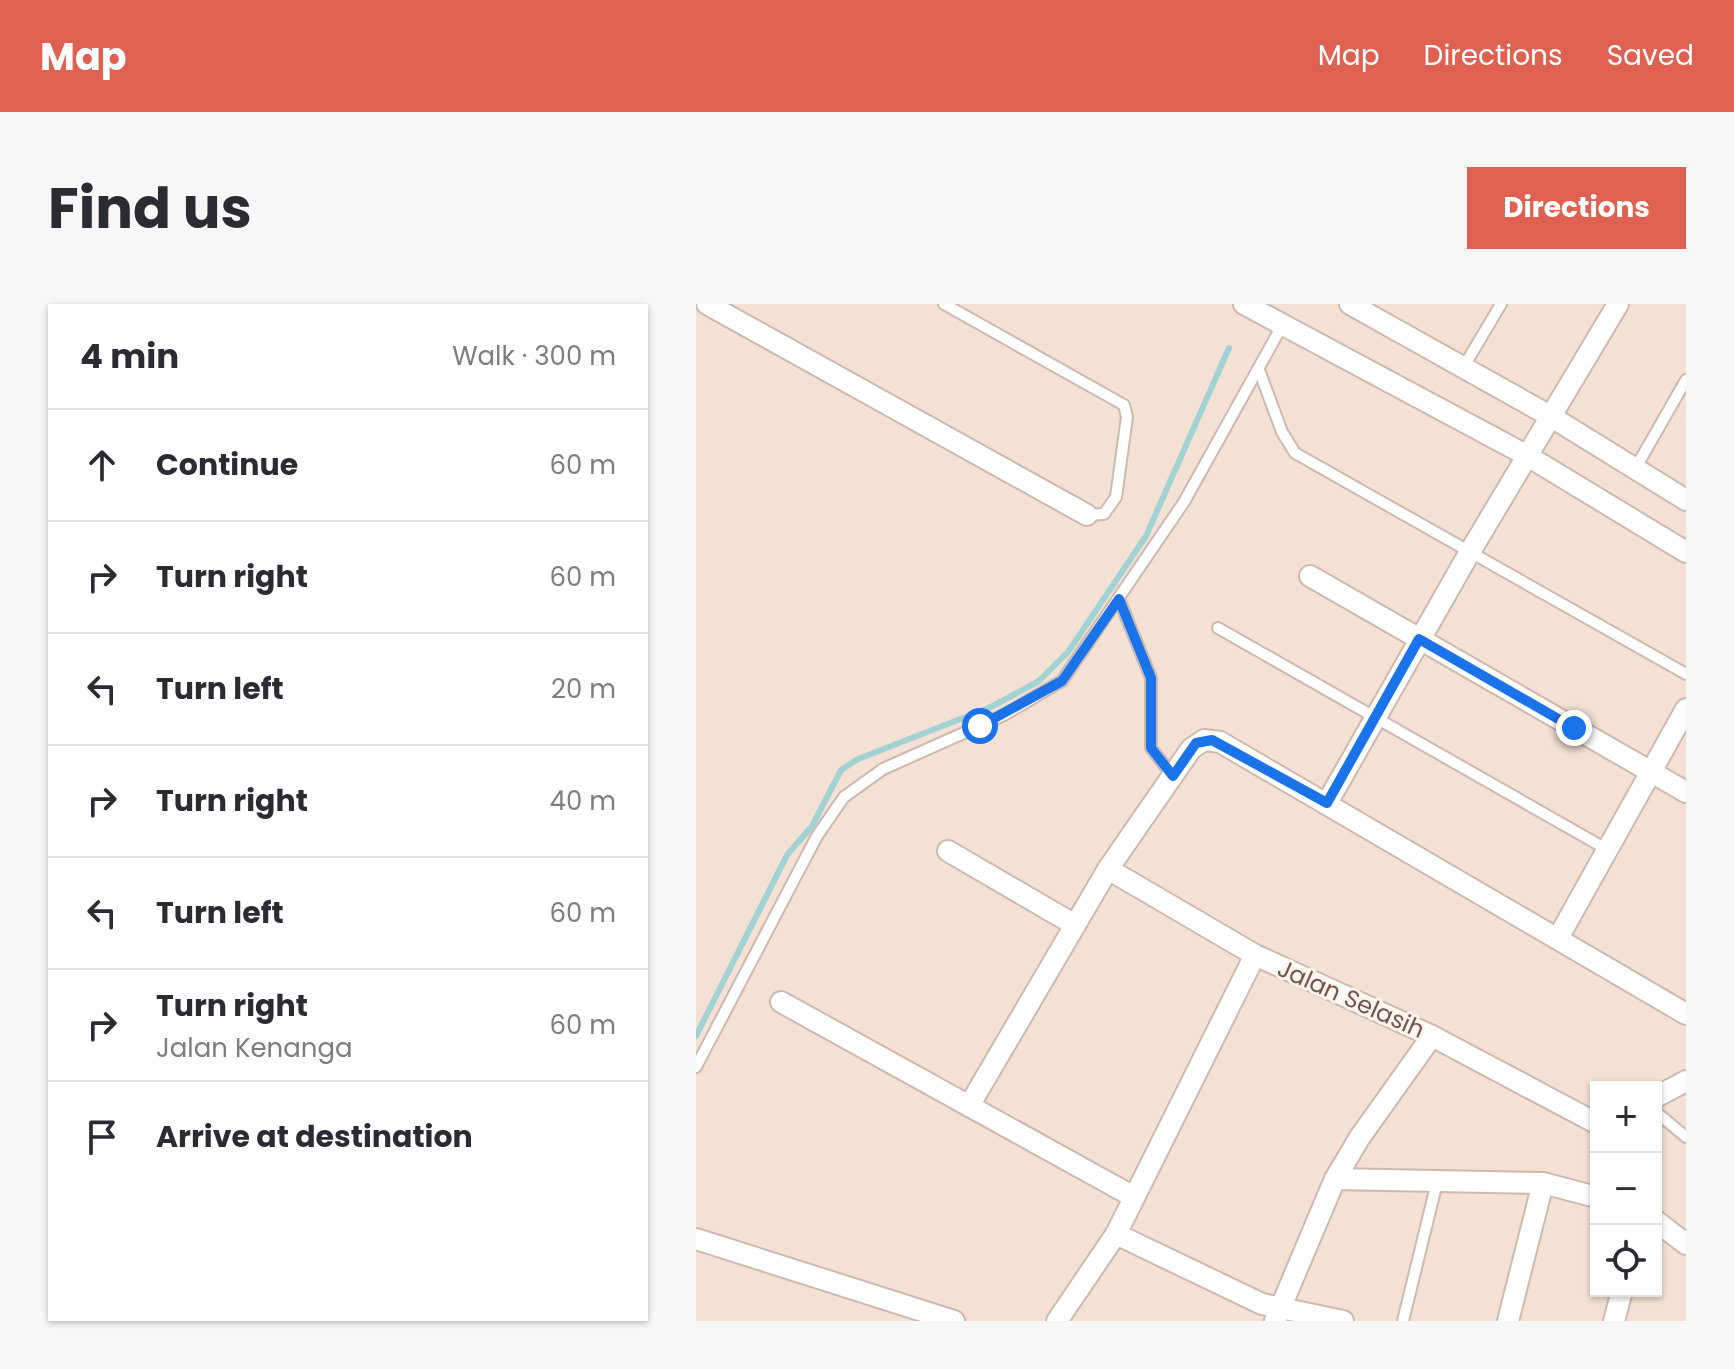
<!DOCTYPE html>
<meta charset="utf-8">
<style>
:root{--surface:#fff;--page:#f7f7f7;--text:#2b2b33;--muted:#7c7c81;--line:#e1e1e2;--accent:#de6152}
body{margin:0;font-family:Poppins,sans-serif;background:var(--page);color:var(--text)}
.controls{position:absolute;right:24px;bottom:24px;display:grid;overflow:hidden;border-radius:0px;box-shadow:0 2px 6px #0004}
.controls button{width:72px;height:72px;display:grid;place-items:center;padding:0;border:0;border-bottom:2px solid var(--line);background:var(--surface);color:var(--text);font:40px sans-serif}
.stop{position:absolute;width:24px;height:24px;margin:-18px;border:6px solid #1a73e8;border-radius:50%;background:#fff}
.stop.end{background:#1a73e8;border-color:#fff;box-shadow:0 2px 8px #0008}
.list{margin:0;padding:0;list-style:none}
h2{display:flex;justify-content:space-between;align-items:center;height:104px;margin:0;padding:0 32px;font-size:34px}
h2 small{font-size:26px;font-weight:400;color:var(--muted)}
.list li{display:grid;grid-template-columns:52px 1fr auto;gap:24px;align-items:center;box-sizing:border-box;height:112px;padding:0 32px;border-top:2px solid var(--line)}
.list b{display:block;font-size:30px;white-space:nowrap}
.list p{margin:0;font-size:26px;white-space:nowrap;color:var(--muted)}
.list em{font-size:26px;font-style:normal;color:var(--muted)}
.icon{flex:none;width:44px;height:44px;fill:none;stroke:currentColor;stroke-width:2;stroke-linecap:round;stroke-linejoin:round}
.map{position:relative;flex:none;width:990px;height:1017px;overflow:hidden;border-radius:0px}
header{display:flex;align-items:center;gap:48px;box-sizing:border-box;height:112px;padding:0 40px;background:var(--accent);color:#fff}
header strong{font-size:38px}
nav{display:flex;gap:44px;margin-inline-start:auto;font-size:28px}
.intro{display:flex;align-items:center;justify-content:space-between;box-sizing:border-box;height:192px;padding:0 48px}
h1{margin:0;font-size:56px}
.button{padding:20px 36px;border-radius:0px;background:var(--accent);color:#fff;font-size:28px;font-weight:700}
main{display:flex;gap:48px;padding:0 48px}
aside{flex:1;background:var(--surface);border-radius:0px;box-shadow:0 2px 6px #0004}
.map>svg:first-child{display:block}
</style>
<header>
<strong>Map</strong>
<nav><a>Map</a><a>Directions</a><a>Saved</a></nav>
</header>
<div class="intro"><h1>Find us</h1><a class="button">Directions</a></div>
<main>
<aside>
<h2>4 min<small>Walk · 300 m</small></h2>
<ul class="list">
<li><svg class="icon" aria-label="ahead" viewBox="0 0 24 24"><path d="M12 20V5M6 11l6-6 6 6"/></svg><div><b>Continue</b></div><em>60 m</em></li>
<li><svg class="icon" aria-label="right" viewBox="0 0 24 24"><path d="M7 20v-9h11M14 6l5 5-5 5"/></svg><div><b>Turn right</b></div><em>60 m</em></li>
<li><svg class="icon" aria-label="left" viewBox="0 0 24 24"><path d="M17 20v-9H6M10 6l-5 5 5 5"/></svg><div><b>Turn left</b></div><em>20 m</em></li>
<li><svg class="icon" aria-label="right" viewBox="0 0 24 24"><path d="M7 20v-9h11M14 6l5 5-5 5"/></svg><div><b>Turn right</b></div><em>40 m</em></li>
<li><svg class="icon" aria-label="left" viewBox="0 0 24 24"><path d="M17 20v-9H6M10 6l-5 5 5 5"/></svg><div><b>Turn left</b></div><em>60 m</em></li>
<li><svg class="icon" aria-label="right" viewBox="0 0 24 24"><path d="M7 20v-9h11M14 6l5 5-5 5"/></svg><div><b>Turn right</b><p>Jalan Kenanga</p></div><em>60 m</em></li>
<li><svg class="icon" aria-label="arrive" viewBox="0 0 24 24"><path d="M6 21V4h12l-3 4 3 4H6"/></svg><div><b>Arrive at destination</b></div></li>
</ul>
</aside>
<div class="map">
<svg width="990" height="1017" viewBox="0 0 990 1017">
<rect width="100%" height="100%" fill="#fbf0e5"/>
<path fill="#f2e1d4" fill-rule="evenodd" d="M0 0H990V1017H0ZM900 783H960V987H900Z"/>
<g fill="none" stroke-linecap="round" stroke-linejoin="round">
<path stroke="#a2d2d4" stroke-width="6" d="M0 732 91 551 116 522 145 466 162 455 295 403 343 377 372 348 450 232 533 44"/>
<g stroke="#ceb9af" stroke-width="14">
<g id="service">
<path d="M248 0 428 101 431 113 420 193 408 210 391 211"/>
<path d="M767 64 805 0"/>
<path d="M563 66 586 128 599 149 990 370"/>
<path d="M939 165 990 76"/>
<path d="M423 295 455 374V444L477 472"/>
<path d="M522 324 912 546"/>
<path d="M0 763 121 532 148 493 187 465 308 411 366 377 488 198 587 20"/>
<path d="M960 808 990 833"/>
<path d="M707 1017 741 878"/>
</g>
</g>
<g stroke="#ceb9af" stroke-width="24">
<g id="minor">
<path d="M11 0 391 211"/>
<path d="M548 0 830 151 990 248"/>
<path d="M654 0 854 112 990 196"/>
<path d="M614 272 990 488"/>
<path d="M631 499 775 246 922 0"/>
<path d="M252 547 379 621"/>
<path d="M412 565 559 651 736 732 900 819"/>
<path d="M862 634 990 405"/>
<path d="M85 698 438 893"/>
<path d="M960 793 990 777"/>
<path d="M273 802 412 565 495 445 508 436 524 438 990 710"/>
<path d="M639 875 847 879 900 893"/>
<path d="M960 917 990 940"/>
<path d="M420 930 559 651"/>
<path d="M0 935 258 1017"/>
<path d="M361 1017 420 930 566 1000 647 1017"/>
<path d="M579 1017 639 875 664 833 736 732"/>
<path d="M812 1017 847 879"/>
<path d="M918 1017 926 987"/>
</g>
</g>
<use href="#service" stroke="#fff" stroke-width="10"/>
<use href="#minor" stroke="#fff" stroke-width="20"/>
</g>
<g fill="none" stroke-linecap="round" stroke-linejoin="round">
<path stroke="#1a73e8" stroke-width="10" d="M284 422 366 377 423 295 455 374V444L477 472 500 439 516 436 631 499 723 335 878 424"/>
</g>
<g text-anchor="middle" stroke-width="6" stroke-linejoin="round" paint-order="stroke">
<g font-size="24" fill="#72554c" stroke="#fef4eb">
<text transform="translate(655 695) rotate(24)" y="8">Jalan Selasih</text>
</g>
</g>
</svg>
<div class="controls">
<button>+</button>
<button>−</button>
<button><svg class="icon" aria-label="locate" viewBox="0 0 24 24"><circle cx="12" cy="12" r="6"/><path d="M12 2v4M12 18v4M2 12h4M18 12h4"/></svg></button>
</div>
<div class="stop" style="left:284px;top:422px"></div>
<div class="stop end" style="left:878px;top:424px"></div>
</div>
</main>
